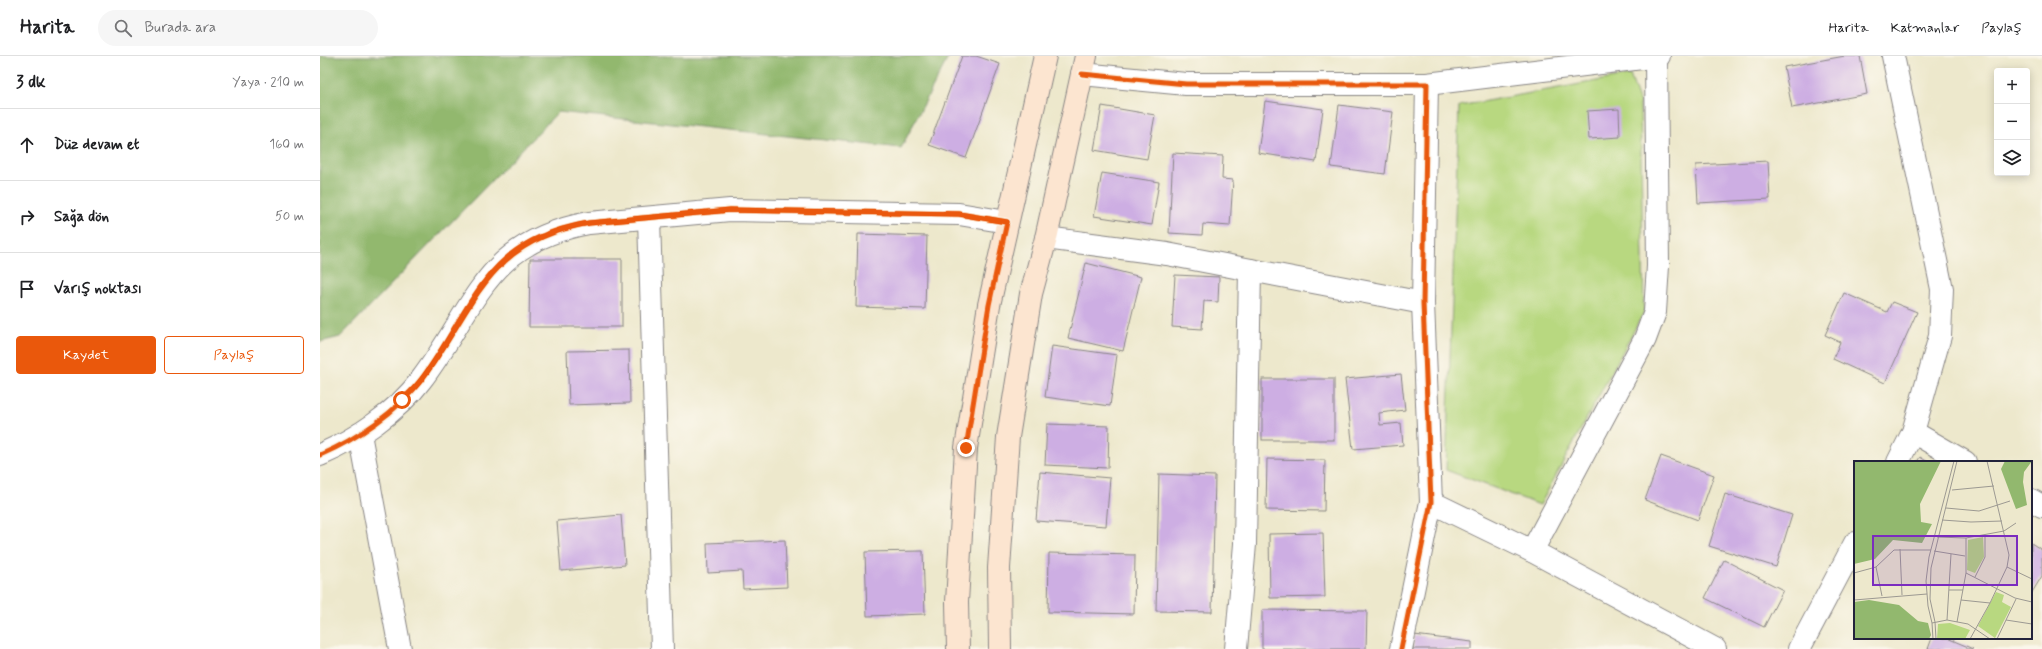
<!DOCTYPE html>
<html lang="tr">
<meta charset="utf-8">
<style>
:root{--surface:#fff;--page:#f6f6f6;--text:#202124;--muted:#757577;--line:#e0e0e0;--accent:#ea580c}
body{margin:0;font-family:Mynerve,sans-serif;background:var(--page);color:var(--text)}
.controls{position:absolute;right:12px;top:12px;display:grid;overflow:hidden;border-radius:4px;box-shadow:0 2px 10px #0003}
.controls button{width:36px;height:36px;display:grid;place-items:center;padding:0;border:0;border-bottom:1px solid var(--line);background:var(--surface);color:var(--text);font:20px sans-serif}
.stop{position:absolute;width:12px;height:12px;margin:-9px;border:3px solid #ea580c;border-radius:50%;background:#fff}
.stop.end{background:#ea580c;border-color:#fff;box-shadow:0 1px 4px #0008}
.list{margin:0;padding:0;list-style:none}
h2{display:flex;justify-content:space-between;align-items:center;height:52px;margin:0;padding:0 16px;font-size:17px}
h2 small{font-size:13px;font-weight:400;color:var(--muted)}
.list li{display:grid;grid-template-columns:26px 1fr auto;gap:12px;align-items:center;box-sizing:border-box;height:72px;padding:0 16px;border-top:1px solid var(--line)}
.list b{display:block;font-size:15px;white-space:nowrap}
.list em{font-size:13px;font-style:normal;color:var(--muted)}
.actions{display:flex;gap:8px;padding:12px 16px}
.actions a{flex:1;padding:9px 0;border:1px solid var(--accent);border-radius:4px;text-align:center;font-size:14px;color:var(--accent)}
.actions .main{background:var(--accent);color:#fff}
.icon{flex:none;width:22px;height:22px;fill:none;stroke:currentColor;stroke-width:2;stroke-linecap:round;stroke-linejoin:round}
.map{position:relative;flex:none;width:1722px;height:593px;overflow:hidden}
header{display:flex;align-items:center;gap:24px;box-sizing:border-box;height:56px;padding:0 20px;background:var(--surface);border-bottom:1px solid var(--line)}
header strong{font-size:19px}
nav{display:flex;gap:22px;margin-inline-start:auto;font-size:14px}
.search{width:280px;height:36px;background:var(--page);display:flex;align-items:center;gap:10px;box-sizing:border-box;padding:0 14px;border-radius:22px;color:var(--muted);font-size:15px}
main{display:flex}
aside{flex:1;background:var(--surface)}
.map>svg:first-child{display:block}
</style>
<header>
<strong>Harita</strong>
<div class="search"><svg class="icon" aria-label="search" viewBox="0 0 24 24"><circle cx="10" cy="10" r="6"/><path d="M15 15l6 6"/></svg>Burada ara</div>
<nav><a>Harita</a><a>Katmanlar</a><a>Paylaş</a></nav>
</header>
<main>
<aside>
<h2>3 dk<small>Yaya · 210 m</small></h2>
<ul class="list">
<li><svg class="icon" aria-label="ahead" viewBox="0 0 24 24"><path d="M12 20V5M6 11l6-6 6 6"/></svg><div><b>Düz devam et</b></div><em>160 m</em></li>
<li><svg class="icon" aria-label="right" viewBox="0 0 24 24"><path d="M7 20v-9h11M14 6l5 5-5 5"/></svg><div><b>Sağa dön</b></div><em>50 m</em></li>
<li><svg class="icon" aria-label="arrive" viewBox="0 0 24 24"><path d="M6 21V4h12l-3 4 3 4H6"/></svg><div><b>Varış noktası</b></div></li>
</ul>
<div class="actions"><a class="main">Kaydet</a><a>Paylaş</a></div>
</aside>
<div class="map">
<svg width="1722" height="593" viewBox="0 0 1722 593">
<rect width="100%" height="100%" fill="#fbf7ec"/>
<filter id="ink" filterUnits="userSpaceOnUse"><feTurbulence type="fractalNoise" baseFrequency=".025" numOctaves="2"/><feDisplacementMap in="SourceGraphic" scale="8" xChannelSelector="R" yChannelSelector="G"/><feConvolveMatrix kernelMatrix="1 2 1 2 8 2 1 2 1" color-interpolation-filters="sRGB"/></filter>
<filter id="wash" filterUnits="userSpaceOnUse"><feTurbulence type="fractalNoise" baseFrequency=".012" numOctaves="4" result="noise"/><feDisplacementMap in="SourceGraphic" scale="16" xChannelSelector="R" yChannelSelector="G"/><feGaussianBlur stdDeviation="0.9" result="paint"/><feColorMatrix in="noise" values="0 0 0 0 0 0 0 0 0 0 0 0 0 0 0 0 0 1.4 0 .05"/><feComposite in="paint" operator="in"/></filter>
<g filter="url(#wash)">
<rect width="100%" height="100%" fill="#ede8cc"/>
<path fill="#b8d880" stroke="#6d7d5e" d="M1310 19 1320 47 1324 256 1220 449 1126 414 1139 50Z"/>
<path fill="#92b86e" stroke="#5a6d54" d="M0 0H629L581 92 238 56 20 281 0 286Z"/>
<g id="blocks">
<g fill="#cdaee3">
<path d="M642 0H656L680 8 646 102 609 89Z"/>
<path d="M1525 0H1540L1547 38 1472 52 1464 11Z"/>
<path d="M945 45 1003 53 996 106 938 97Z"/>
<path d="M1019 49 1073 56 1065 118 1011 111Z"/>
<path d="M782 50 835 59 827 103 774 94Z"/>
<path d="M1299 53 1300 81 1269 83 1267 55Z"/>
<path d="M853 97 903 100 902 123 913 124 910 170 883 168 882 179 849 177Z"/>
<path d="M1448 105 1450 143 1378 147 1376 109Z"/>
<path d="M782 117 839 126 832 169 774 160Z"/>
<path d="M538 178 607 180 605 253 536 251Z"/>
<path d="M210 203H302V271H209Z"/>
<path d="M766 207 821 221 803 295 748 282Z"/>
<path d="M855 219 899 221 898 246 884 245 882 273 852 271Z"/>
<path d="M1524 237 1567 256 1572 246 1597 256 1565 327 1513 303 1520 286 1505 279Z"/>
<path d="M732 290 797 299 790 350 725 341Z"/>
<path d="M309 294 310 347 249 349 247 295Z"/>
<path d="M1081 318 1085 354 1059 357 1060 369 1081 367 1083 389 1033 393 1025 323Z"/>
<rect x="942" y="323" width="72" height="61"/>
<path d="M727 368 789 370 788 412 725 409Z"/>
<path d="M1341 400 1394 419 1378 464 1325 444Z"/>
<path d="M1600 401 1608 406H1597Z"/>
<path d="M947 403 1005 404 1004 455 946 454Z"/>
<path d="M720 416 790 422 786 470 716 465Z"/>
<path d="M839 418 895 420 892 556 836 555Z"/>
<path d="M1405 438 1472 459 1456 511 1389 490Z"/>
<path d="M301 459 305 509 241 515 237 465Z"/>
<path d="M1003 477 1005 541 950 542 949 478Z"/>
<path d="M465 484 467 531 423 533 422 515 388 517 387 487Z"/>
<path d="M1711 487 1722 494V520L1711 538Z"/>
<path d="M603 495 605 558 547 560 545 496Z"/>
<path d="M729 497 815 499 814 558 728 556Z"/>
<path d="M1404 504 1463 534 1444 571 1385 542Z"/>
<path d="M942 554 1047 555 1046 593H942Z"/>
<path d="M1094 579 1152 586V593H1093Z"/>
<path d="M1612 582H1627L1653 593H1608Z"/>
</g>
</g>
</g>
<g filter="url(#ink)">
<use href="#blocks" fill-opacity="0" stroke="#888584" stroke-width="1"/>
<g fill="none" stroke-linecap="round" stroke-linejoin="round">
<g stroke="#888584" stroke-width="24">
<g id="street">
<path d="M1573 0 1622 233 1620 280 1593 376 1578 406"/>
<path d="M762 18 866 28H1107L1103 247 1111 446 1081 593"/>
<path d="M1107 28 1339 0"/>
<path d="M329 162 342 593"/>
<path d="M726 182 847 198 1103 247"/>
<path d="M1593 376 1645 406"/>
<path d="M40 378 80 593"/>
<path d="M0 399C37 383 77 356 101 324 157 250 164 186 269 167L410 154 639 158 687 166"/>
<path d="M1711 444 1722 450"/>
<path d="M1111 446 1212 495 1395 593"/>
<path d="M1212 495 1325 283 1335 256 1338 210 1336 1"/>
<path d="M916 593 925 488 930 214"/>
<path d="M1479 593 1535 487"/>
</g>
</g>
<g stroke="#888584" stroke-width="24">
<g id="secondary">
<path d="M638 593 637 546 646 392 669 249 725 0"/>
<path d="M680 593 679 512 688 381 711 238 726 182 766 0"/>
</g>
</g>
<use href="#street" stroke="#fff" stroke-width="22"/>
<use href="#secondary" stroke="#fce5d0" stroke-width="22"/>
<g stroke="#fbf7ec" stroke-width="8">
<g id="cycleway">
<path d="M762 18 866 28H1107L1103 247 1111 446 1081 593"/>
<path d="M0 399C37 383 77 356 101 324 157 250 164 186 269 167L410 154 639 158 687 166"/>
</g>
</g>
<use href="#cycleway" stroke="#e8590c" stroke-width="5"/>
</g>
</g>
<g fill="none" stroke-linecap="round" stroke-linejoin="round" filter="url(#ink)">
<path stroke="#ea580c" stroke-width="5" d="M82 344C89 337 96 331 101 324 136 279 156 215 208 187 227 176 247 171 269 167L410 154 639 158 687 166 669 249 646 392"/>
</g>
<g transform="translate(1534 405)">
<rect width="178" height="178" fill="#ede8cc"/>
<path d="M129 76 130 96 121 112 113 109 114 79ZM142 131 150 134 148 141 157 146 141 177 124 165ZM96 162 116 169 111 178H83L84 163Z" fill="#b8d880"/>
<path d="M0 0H87L66 43 67 61 78 63 68 82 39 79 21 98 0 103ZM151 0H178L170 11 169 21 173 44 162 48 147 8ZM15 139 45 144 64 160 74 162 77 174 75 178H0V141Z" fill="#92b86e"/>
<path fill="none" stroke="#9c9992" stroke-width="1" d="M100 0 75 96 72 120 74 145 78 162 93 159 114 163 136 178M133 0 155 94 153 106 136 142M98 29 140 25M92 47 125 50 156 40M88 59 117 61 148 60M83 76 112 77V112L103 161M112 77 150 70 162 62M46 88 48 134M80 90 111 95M22 106 28 135M153 106 178 118M0 112 22 106 40 89H77M112 112 161 137 178 141M121 116 131 96V75M95 129H109M0 139 73 133M107 139 136 142 116 178M93 159 97 93M152 159 178 163M81 161 76 138 77 107 103 0M81 161 82 178M78 162 79 178M143 178 162 138"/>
<path fill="#7b2cbf" fill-opacity="0.15" stroke="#7b2cbf" stroke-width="2" d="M19 75H163V124H19Z"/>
<rect width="178" height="178" fill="none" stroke="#22223b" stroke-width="2"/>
</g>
</svg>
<div class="controls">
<button>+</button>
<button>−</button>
<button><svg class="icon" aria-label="layers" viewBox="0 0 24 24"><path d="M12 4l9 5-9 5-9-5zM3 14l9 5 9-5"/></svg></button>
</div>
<div class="stop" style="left:82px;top:344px"></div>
<div class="stop end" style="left:646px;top:392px"></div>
</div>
</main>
